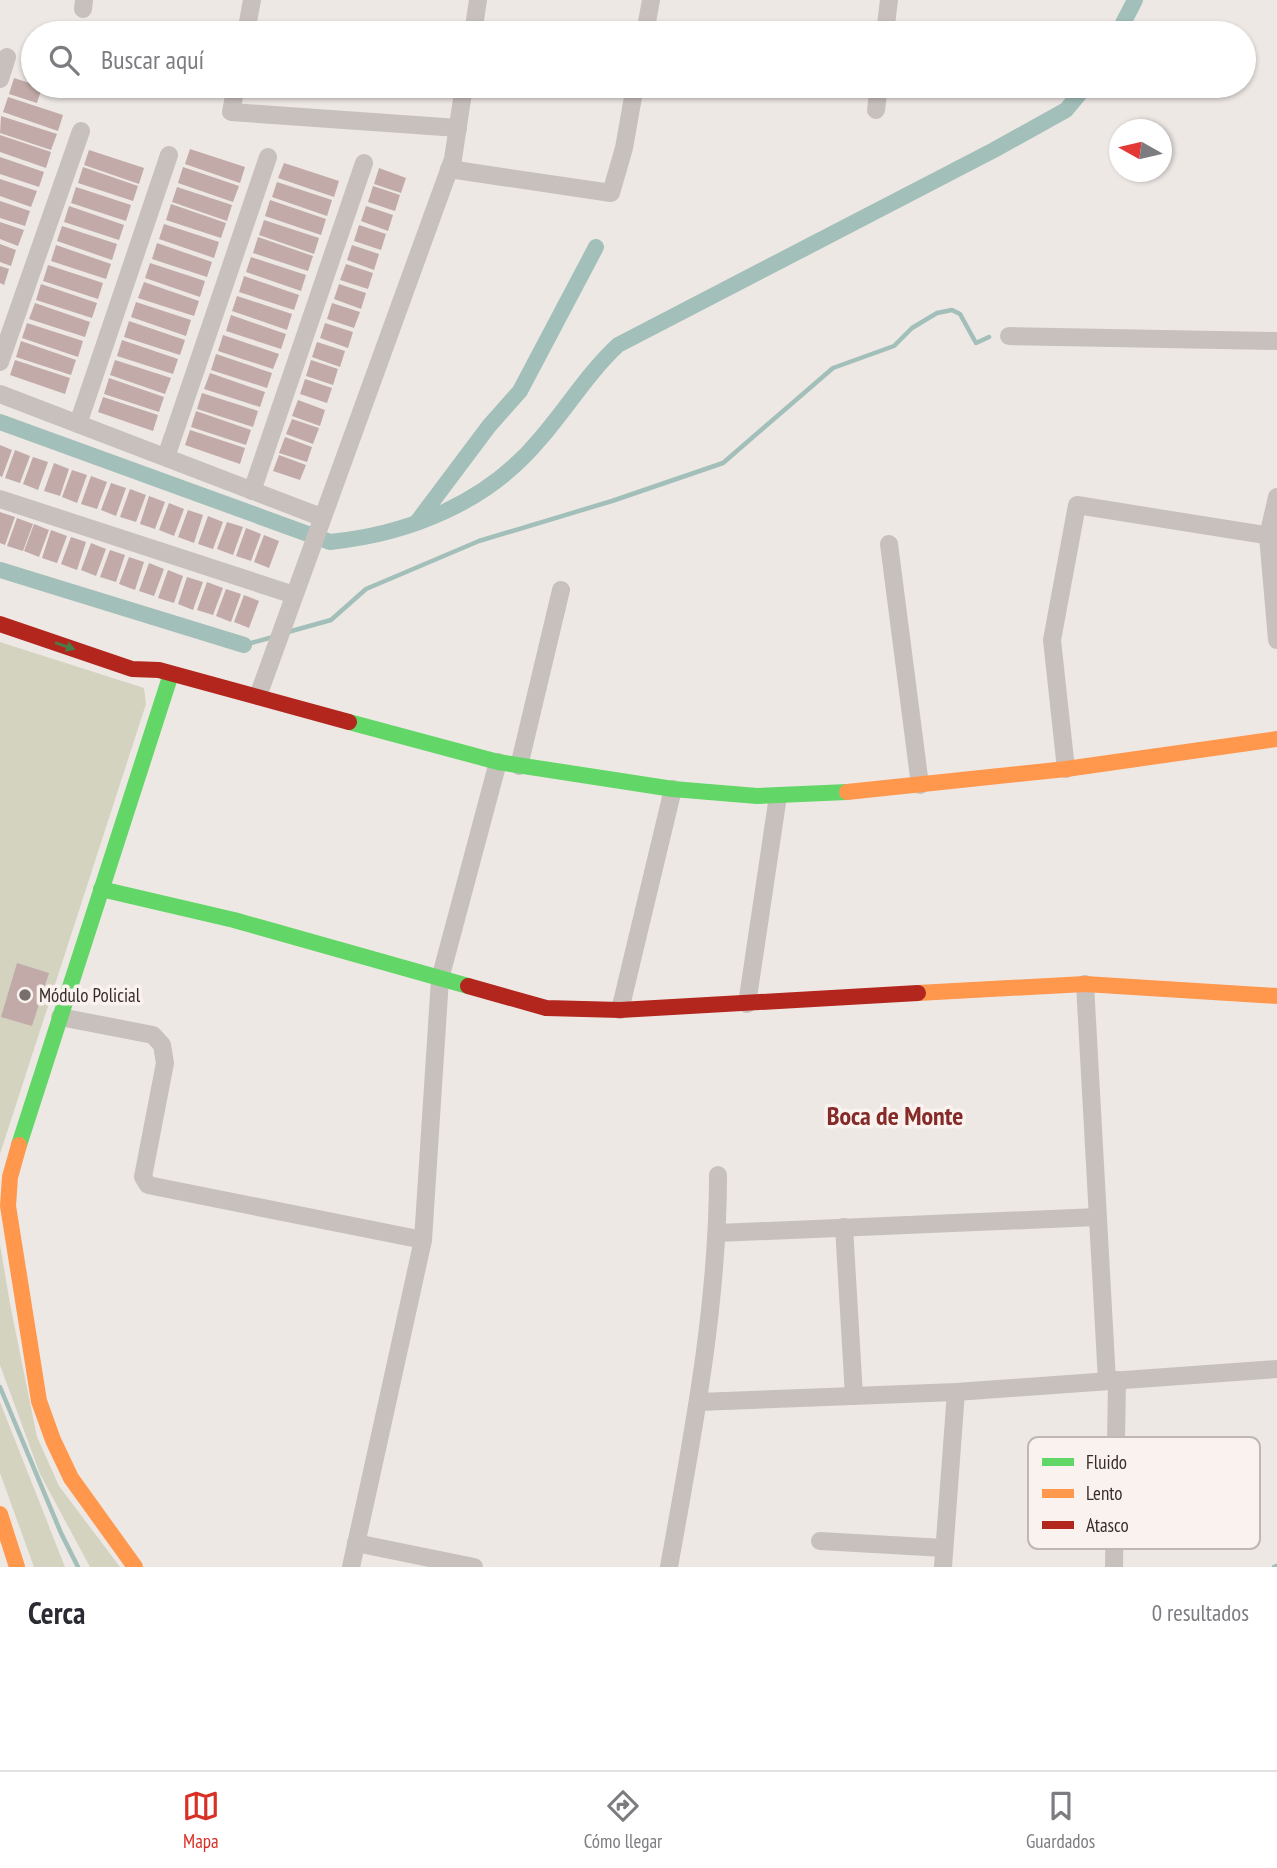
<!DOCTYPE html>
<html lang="es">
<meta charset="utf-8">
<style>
:root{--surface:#fff;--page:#f2f2f3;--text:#2b2b33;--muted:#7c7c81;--line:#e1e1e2;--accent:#d93025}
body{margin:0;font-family:"PT Sans Narrow",sans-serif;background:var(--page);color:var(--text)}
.compass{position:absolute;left:1109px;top:119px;width:63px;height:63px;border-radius:50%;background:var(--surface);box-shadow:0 2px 5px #0004;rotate:278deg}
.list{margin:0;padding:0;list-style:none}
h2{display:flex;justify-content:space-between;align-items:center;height:91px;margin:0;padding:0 28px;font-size:30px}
h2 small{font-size:23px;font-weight:400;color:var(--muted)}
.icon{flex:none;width:38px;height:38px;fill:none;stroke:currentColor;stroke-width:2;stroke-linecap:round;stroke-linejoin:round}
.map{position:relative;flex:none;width:1277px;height:1567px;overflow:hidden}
.search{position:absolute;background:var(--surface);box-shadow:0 2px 5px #0004;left:21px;right:21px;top:21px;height:77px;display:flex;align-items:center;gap:18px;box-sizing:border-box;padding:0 24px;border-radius:38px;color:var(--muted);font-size:26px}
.sheet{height:203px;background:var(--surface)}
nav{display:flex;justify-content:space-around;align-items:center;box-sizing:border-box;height:98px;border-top:2px solid var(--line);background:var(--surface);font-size:19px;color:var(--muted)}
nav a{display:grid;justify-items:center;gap:4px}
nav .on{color:var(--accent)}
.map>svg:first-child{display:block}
</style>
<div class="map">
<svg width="1277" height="1567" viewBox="0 0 1277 1567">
<rect width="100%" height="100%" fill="#eee8e5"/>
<g fill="#d4d3c0">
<path d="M0 642 144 688 146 704 0 1154Z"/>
<path d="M0 1244 10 1304 37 1437 59 1486 120 1567H90L40 1474 0 1365Z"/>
<path d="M0 1402 65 1567H34L0 1473Z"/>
</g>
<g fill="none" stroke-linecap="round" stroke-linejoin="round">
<g stroke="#a2bfb9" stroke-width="4.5">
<path d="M288 632 331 620 366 589 479 541 612 501 723 463 833 368 894 346 912 328 937 313 952 310 960 314 976 343 989 337"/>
<path d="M244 645 273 637"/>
<path d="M0 1387 61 1533 78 1567"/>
<path d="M1274 1567 1277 1566"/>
</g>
<g stroke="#a2bfb9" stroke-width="16">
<path d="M1118 33 1135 0"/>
<path d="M0 422 330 542C410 534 488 502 540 439 567 408 588 373 618 345L994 150 1066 110 1086 86"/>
<path d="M417 522 489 426 520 391 596 247"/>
<path d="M0 570 244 645"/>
</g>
</g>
<g fill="#c1aaa8">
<path d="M14 78 42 87 37 103 9 94Z"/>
<path d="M8 97 63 115 58 131 3 112Z"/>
<path d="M1 116 57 134 51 150 0 133Z"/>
<path d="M0 135 51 152 46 168 0 152Z"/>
<path d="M190 149 245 167 240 183 185 164Z"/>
<path d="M89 150 144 168 139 184 84 165Z"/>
<path d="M0 157 44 172 39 187 0 174Z"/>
<path d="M284 163 339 181 334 197 278 178Z"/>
<path d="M83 167 138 186 133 201 78 183Z"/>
<path d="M183 167 239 186 233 202 178 183Z"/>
<path d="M379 168 406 178 401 193 374 184Z"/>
<path d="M0 179 37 191 31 207 0 196Z"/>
<path d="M277 182 332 200 327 216 272 197Z"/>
<path d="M373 186 400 195 395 211 368 202Z"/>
<path d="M76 187 131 205 126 221 71 203Z"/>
<path d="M177 187 232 205 227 221 172 202Z"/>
<path d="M270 200 326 219 321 235 265 216Z"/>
<path d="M0 201 30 211 25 226 0 218Z"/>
<path d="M171 204 226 223 221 238 166 220Z"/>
<path d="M69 206 124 225 119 240 64 222Z"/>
<path d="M366 206 393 215 388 231 361 221Z"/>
<path d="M264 220 319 238 314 254 259 235Z"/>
<path d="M0 222 24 230 18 246 0 239Z"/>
<path d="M164 224 219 242 214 258 159 239Z"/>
<path d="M359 225 386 234 381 250 354 241Z"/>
<path d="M62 226 117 244 112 260 57 241Z"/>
<path d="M258 237 313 256 308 271 253 253Z"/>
<path d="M157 243 212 262 207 277 152 259Z"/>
<path d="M0 244 16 250 11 266 0 262Z"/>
<path d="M56 245 111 264 106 279 51 261Z"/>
<path d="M352 245 379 254 374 270 347 260Z"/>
<path d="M251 257 306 275 301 291 246 272Z"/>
<path d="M150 263 205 281 200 297 145 278Z"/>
<path d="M346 264 373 273 368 289 340 280Z"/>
<path d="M48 265 103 283 98 299 43 281Z"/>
<path d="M0 266 9 269 4 285 0 283Z"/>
<path d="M244 276 299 295 294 310 239 292Z"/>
<path d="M144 282 199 301 194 316 138 298Z"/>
<path d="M41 284 97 303 92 318 36 300Z"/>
<path d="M339 284 366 293 361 309 334 299Z"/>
<path d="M237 296 292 314 287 330 232 311Z"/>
<path d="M136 302 191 320 186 336 131 317Z"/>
<path d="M35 303 90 322 85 337 29 319Z"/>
<path d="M332 303 360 312 354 328 327 319Z"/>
<path d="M231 315 286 334 281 349 226 331Z"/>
<path d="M129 321 185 340 180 355 124 337Z"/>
<path d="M27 323 83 341 78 357 22 338Z"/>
<path d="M325 323 353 332 348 348 320 338Z"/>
<path d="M223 335 279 354 273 369 218 351Z"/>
<path d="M122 340 178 359 173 374 117 356Z"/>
<path d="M21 341 76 360 71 375 16 357Z"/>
<path d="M317 342 345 351 340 367 312 357Z"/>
<path d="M216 354 272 373 267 388 211 370Z"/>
<path d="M15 360 70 378 65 394 10 375Z"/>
<path d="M115 360 171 378 165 394 110 375Z"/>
<path d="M311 360 338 369 333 385 306 376Z"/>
<path d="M210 373 265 392 260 407 204 389Z"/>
<path d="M109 378 164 397 159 412 104 394Z"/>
<path d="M305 379 332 388 327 403 300 394Z"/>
<path d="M202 393 258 411 253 427 197 409Z"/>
<path d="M103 397 158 415 153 431 98 412Z"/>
<path d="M298 400 325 410 320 426 292 416Z"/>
<path d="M196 411 251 430 246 445 191 427Z"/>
<path d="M292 419 319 428 313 444 286 434Z"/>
<path d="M190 430 245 448 240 464 185 445Z"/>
<path d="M285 437 312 447 307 462 279 453Z"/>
<path d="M0 445 12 450 2 477 0 476Z"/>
<path d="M15 450 30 456 20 483 5 478Z"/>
<path d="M279 455 306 465 300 480 273 471Z"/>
<path d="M33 457 48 462 38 490 23 484Z"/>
<path d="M54 463 69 469 60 496 44 491Z"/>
<path d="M72 470 87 475 77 503 62 497Z"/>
<path d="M91 476 107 482 97 509 81 504Z"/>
<path d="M111 483 126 488 116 516 101 510Z"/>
<path d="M130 489 146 495 136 522 120 517Z"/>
<path d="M149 496 165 502 155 529 140 524Z"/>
<path d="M169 503 184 509 174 536 159 530Z"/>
<path d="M188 510 203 515 194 543 178 537Z"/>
<path d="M0 512 15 517 5 545 0 543Z"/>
<path d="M208 516 223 522 213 549 198 544Z"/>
<path d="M17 518 33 524 23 551 7 546Z"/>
<path d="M227 522 243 527 233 555 217 549Z"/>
<path d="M34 524 49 530 39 557 24 551Z"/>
<path d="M246 528 261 534 251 561 236 556Z"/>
<path d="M51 530 67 536 57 563 42 558Z"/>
<path d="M264 535 279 541 269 568 254 562Z"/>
<path d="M71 537 86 542 77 570 61 564Z"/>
<path d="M91 543 106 549 96 576 81 570Z"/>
<path d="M110 550 125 555 116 582 100 577Z"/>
<path d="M129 557 144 562 135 590 119 584Z"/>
<path d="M149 563 164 569 154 596 139 591Z"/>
<path d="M168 570 183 576 174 603 158 598Z"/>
<path d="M187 577 203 582 193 610 178 604Z"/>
<path d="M207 582 223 588 213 615 197 610Z"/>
<path d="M226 589 241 594 231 622 216 616Z"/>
<path d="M244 595 259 601 249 628 234 622Z"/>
<path d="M17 963 49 973 32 1026 1 1017Z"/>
</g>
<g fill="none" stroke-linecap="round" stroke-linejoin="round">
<g stroke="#c8c0bd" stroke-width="18">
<path d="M83 9 84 0"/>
<path d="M246 33 252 0"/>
<path d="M473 33 478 0"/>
<path d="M645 33 651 0"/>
<path d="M885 33 889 0"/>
<path d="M0 79 7 57"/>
<path d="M236 86 231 112 458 128"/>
<path d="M876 110 879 86"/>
<path d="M449 169 611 193 624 148 635 86"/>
<path d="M1009 336 1277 341"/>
<path d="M0 362 81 131"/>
<path d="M0 394 321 517"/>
<path d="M78 424 169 155"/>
<path d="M166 457 268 157"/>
<path d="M252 491 364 163"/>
<path d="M1277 497 1268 536 1277 640"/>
<path d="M0 499 294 595"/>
<path d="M889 544 920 785"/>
<path d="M258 696 453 159 464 86"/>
<path d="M519 766 561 590"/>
<path d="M1066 769 1052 640 1077 505 1277 537"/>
<path d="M1085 984 1107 1381"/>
<path d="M747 1004 778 796"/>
<path d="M620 1010 673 789"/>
<path d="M60 1017 153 1035 162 1045 165 1063 143 1177 148 1185 423 1240"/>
<path d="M844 1227 854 1396"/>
<path d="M718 1233 1097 1217"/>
<path d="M698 1402 956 1392 1277 1369"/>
<path d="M820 1541 944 1548"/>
<path d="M356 1543 474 1567"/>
<path d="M351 1567 423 1240 440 979 498 762"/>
<path d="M669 1567C692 1438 718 1307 718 1175"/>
<path d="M943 1567 956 1392"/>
<path d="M1114 1567 1117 1380"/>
</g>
<g stroke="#63d668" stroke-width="16">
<path d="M349 722 498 762 673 789 757 796 847 792"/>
<path d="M101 889 234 920 468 986"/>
<path d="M19 1145 171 674"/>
</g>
<g stroke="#ff974d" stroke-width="16">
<path d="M847 792 1066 769 1277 739"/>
<path d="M918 993 1085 984 1277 996"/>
<path d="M19 1145 10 1177 8 1206 39 1401 53 1440 71 1478 135 1567"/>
<path d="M0 1514 17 1567"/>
</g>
<g stroke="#b3261e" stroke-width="16">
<path d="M0 624 132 669 159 670 349 722"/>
<path d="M468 986 546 1008 620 1010 918 993"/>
</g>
</g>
<defs><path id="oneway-solid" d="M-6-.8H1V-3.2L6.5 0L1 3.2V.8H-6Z" transform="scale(1.75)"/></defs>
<use fill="#4c7946" href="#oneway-solid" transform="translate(65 646) rotate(19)"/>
<circle fill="#786e6c" stroke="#faf2ee" stroke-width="2.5" cx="25" cy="995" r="7"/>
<g text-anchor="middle" stroke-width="7" stroke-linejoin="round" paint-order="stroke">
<g font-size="19" fill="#392d2b" stroke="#faf2ee" text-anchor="start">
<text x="39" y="1002">Módulo Policial</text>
</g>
<g font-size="26" font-weight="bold" fill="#842a28" stroke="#faf2ee">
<text x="895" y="1125">Boca de Monte</text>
</g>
</g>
<rect x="1028" y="1437" width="232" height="112" rx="10" fill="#faf2ee" stroke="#c0b7b4" stroke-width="2"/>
<rect x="1042" y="1458" width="32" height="8" fill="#63d668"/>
<rect x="1042" y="1489" width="32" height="9" fill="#ff974d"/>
<rect x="1042" y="1521" width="32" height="8" fill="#b3261e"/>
<g font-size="19" fill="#392d2b">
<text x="1086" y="1469">Fluido</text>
<text x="1086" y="1500">Lento</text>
<text x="1086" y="1532">Atasco</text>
</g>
</svg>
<svg class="compass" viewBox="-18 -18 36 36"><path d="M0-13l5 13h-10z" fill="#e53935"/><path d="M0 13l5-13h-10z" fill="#7c7c81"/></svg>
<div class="search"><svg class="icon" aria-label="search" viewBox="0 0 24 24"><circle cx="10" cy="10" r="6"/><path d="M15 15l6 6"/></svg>Buscar aquí</div>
</div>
<section class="sheet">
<h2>Cerca<small>0 resultados</small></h2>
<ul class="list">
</ul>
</section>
<nav>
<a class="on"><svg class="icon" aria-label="map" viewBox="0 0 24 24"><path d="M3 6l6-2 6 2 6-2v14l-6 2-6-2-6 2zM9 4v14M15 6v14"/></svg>Mapa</a>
<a><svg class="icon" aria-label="directions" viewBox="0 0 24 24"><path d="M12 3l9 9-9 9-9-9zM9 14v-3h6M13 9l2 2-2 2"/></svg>Cómo llegar</a>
<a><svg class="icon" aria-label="saved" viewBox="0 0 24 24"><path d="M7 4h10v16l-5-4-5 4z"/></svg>Guardados</a>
</nav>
